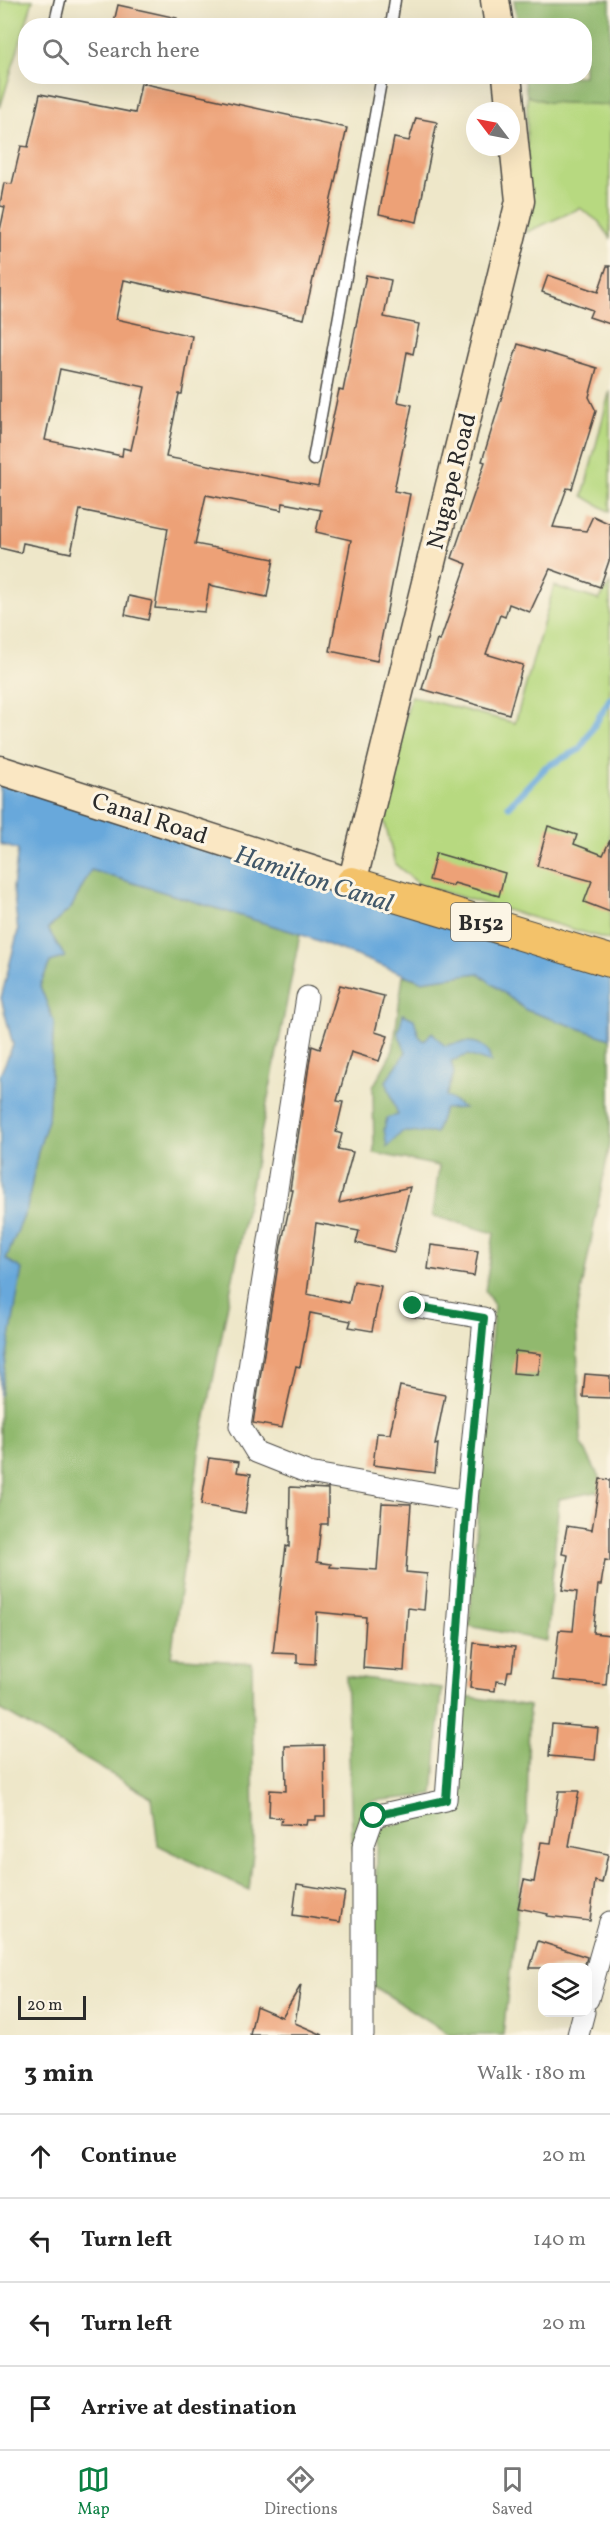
<!DOCTYPE html>
<meta charset="utf-8">
<style>
:root{--surface:#fff;--page:#f2f2f2;--text:#222;--muted:#767676;--line:#e0e0e0;--accent:#0b8043}
body{margin:0;font-family:Vollkorn,serif;background:var(--page);color:var(--text)}
.controls{position:absolute;right:18px;bottom:18px;display:grid;overflow:hidden;border-radius:12px;box-shadow:0 6px 24px #0002}
.controls button{width:54px;height:54px;display:grid;place-items:center;padding:0;border:0;border-bottom:2px solid var(--line);background:var(--surface);color:var(--text);font:30px sans-serif}
.compass{position:absolute;left:466px;top:102px;width:54px;height:54px;border-radius:50%;background:var(--surface);box-shadow:0 6px 24px #0002;rotate:302deg}
.scale{position:absolute;left:18px;bottom:15px;width:68px;box-sizing:border-box;padding-left:6px;border:3px solid #2b2b2b;border-top:0;font-size:16px;line-height:21px;white-space:nowrap;color:#2b2b2b;-webkit-text-stroke:4px #fcf5e5;paint-order:stroke}
.stop{position:absolute;width:18px;height:18px;margin:-14px;border:4px solid #0b8043;border-radius:50%;background:#fff}
.stop.end{background:#0b8043;border-color:#fff;box-shadow:0 2px 6px #0008}
.list{margin:0;padding:0;list-style:none}
h2{display:flex;justify-content:space-between;align-items:center;height:78px;margin:0;padding:0 24px;font-size:26px}
h2 small{font-size:20px;font-weight:400;color:var(--muted)}
.list li{display:grid;grid-template-columns:39px 1fr auto;gap:18px;align-items:center;box-sizing:border-box;height:84px;padding:0 24px;border-top:2px solid var(--line)}
.list b{display:block;font-size:22px;white-space:nowrap}
.list em{font-size:20px;font-style:normal;color:var(--muted)}
.icon{flex:none;width:33px;height:33px;fill:none;stroke:currentColor;stroke-width:2;stroke-linecap:round;stroke-linejoin:round}
.map{position:relative;flex:none;width:610px;height:2035px;overflow:hidden}
.search{position:absolute;background:var(--surface);box-shadow:0 6px 24px #0002;left:18px;right:18px;top:18px;height:66px;display:flex;align-items:center;gap:15px;box-sizing:border-box;padding:0 21px;border-radius:24px;color:var(--muted);font-size:22px}
.sheet{height:414px;background:var(--surface)}
nav{display:flex;justify-content:space-around;align-items:center;box-sizing:border-box;height:84px;border-top:2px solid var(--line);background:var(--surface);font-size:16px;color:var(--muted)}
nav a{display:grid;justify-items:center;gap:3px}
nav .on{color:var(--accent)}
.map>svg:first-child{display:block}
</style>
<div class="map">
<svg width="610" height="2035" viewBox="0 0 610 2035">
<rect width="100%" height="100%" fill="#fcf5e5"/>
<filter id="ink" filterUnits="userSpaceOnUse"><feTurbulence type="fractalNoise" baseFrequency=".0167" numOctaves="2"/><feDisplacementMap in="SourceGraphic" scale="12" xChannelSelector="R" yChannelSelector="G"/><feConvolveMatrix kernelMatrix="1 2 1 2 8 2 1 2 1" color-interpolation-filters="sRGB"/></filter>
<filter id="wash" filterUnits="userSpaceOnUse"><feTurbulence type="fractalNoise" baseFrequency=".008" numOctaves="4" result="noise"/><feDisplacementMap in="SourceGraphic" scale="24" xChannelSelector="R" yChannelSelector="G"/><feGaussianBlur stdDeviation="1.35" result="paint"/><feColorMatrix in="noise" values="0 0 0 0 0 0 0 0 0 0 0 0 0 0 0 0 0 1.4 0 .05"/><feComposite in="paint" operator="in"/></filter>
<g filter="url(#wash)">
<rect width="100%" height="100%" fill="#eee7c9"/>
<g fill="#b7d980" stroke="#718256" stroke-width="1.5">
<path d="M0 0H33L0 108Z"/>
<path d="M527 96 548 102 610 105V238L599 222 580 208 527 232Z"/>
<path d="M610 390V512L583 496Z"/>
<path d="M610 583V940L420 885 395 864 381 807 411 696 515 723 554 586 599 600Z"/>
</g>
<g fill="#91b96e" stroke="#5e724c" stroke-width="1.5">
<path d="M514 0H610V105L548 102 527 96 524 77 584 76V26L518 25Z"/>
<path d="M91 870 300 934 200 1447 171 1657 252 1663 254 1844 249 1890 158 1845 152 1798 0 1709V1397L21 1269 6 1259 27 1208 38 1151 48 1120 54 1022 40 986 50 962 64 957 48 929 71 908Z"/>
<path d="M478 973 526 1010 610 1039V1143L576 1319 581 1442 606 1490 559 1499 547 1641 469 1626 494 1305 485 1291 494 1233 433 1216 439 1166 374 1153 373 1087 393 1050 403 975 421 981Z"/>
<path d="M346 1676 442 1688 433 1795 372 1801 353 1856Z"/>
<path d="M464 1696 529 1706 527 1823 503 2035H450L372 1985 378 1829 454 1808Z"/>
</g>
<g fill="#68a8db" stroke="#4a6a83" stroke-width="1.5">
<path d="M0 782 610 976V1039L526 1010 478 973 421 981 300 934 91 870 71 908 48 929 65 957 50 962 40 986 54 1022 48 1120 38 1151 27 1208 6 1259 22 1269 0 1396V1075L13 1045 1 998 18 931 13 887 18 850 0 844Z"/>
<path d="M403 1014 414 1019 419 1036 424 1041 432 1032 445 1046C464 1040 488 1037 491 1063L468 1055 451 1061 454 1074 446 1096 464 1108 444 1109 436 1133 402 1132 387 1147 384 1129 387 1118 398 1115 386 1081 406 1052 398 1033Z"/>
</g>
<g fill="none" stroke-linecap="round" stroke-linejoin="round">
<path stroke="#68a8db" stroke-width="7" d="M509 806 546 767 580 749 610 699"/>
</g>
<g id="blocks">
<g fill="#eda177" fill-rule="evenodd">
<path d="M118 5 177 18 176 26H113Z"/>
<path d="M141 83 347 128 304 319 124 280 116 319 192 336 182 394H179L166 457 318 486 339 390 343 391 366 275 391 280 384 317 419 324 413 354 407 352 398 402 412 405 394 491 410 494 377 661 330 651 351 540 316 532 321 510 283 503 282 510 206 495 195 544 274 559 267 597 209 585 205 612 155 608 168 528 80 510 71 553 23 543 21 553 0 548V230L5 207 0 206V204L4 183 12 184 21 146 28 147 40 94 135 113ZM60 369 145 387 131 450 123 448 122 456 45 440Z"/>
<path d="M416 118 437 122 417 222 379 214 394 138 409 141Z"/>
<path d="M607 266H610V324L589 317 592 310 542 292 548 275 598 292Z"/>
<path d="M518 344 597 368 589 397 596 411 572 489 567 488 553 527 586 531 593 516 610 524V558L600 587 550 569 530 612 509 604 505 617 500 615 486 654 523 665 509 714 422 689 437 640 440 641 467 564 452 558 485 462 482 461Z"/>
<path d="M129 596 152 601 148 620 125 615Z"/>
<path d="M548 826 577 835 574 844 603 855 610 840V912L584 902 592 881 537 866Z"/>
<path d="M436 853 505 873 499 896 454 883 453 886 429 880Z"/>
<path d="M340 985 384 996 375 1032 388 1036 379 1061 351 1052 337 1101 343 1102 336 1132 342 1134 338 1149 353 1152 339 1203 410 1187 394 1252 356 1243 359 1231 316 1223 307 1294 349 1303 354 1281 381 1286 372 1331 349 1327 351 1321 310 1313 300 1367 296 1366 282 1428 253 1423 281 1246 293 1190H290L312 1046 320 1049Z"/>
<path d="M431 1245 478 1251 474 1276 428 1269Z"/>
<path d="M515 1351 541 1354 538 1375 513 1373Z"/>
<path d="M585 1374 610 1376V1398L583 1397Z"/>
<path d="M400 1386 445 1395 435 1445 438 1444 435 1473 373 1465 377 1433 390 1434Z"/>
<path d="M209 1458 239 1462 237 1472 251 1474 245 1513 201 1505Z"/>
<path d="M600 1479 610 1480V1561L605 1560 601 1585H598L593 1633 610 1635 606 1685 553 1680 559 1630 573 1631 577 1592 562 1590 568 1555 562 1554 567 1526 592 1530Z"/>
<path d="M290 1487 328 1489V1524H321L317 1562 331 1564 330 1567 377 1570 382 1503 411 1504 406 1572 427 1574 424 1610 408 1608 404 1671 363 1668 366 1617 317 1612 315 1664 297 1663V1654L273 1653 286 1546 289 1547Z"/>
<path d="M474 1643 515 1647 512 1671H508L506 1682 496 1681 495 1691 470 1688Z"/>
<path d="M552 1724 598 1728 595 1760 549 1756Z"/>
<path d="M324 1745 325 1816H316V1820H307L306 1825 281 1824 282 1818 269 1817 270 1790 286 1791 285 1746Z"/>
<path d="M559 1791H579L569 1846 608 1854 602 1883 595 1881 590 1921 547 1916 548 1914 518 1908 524 1880 534 1882 541 1842 551 1843Z"/>
<path d="M297 1884 345 1892 340 1922 293 1915Z"/>
<path d="M538 1941 587 1957 584 1968H530Z"/>
<path d="M301 1985 295 2023 323 2035H250L256 2006 282 2017Z"/>
</g>
</g>
</g>
<g filter="url(#ink)">
<use href="#blocks" fill-opacity="0" stroke="#484743" stroke-width="1.5"/>
<g fill="none" stroke-linecap="round" stroke-linejoin="round">
<g stroke="#484743" stroke-width="13">
<g id="lane">
<path d="M54 26 60 0"/>
<path d="M391 26 395 0"/>
<path d="M313 460 382 76"/>
</g>
</g>
<g stroke="#484743" stroke-width="23">
<g id="street">
<path d="M307 997 240 1426 256 1452 309 1473 467 1501"/>
<path d="M588 1999 610 1922"/>
<path d="M363 2035V1847L374 1816 446 1800 467 1501 484 1318 413 1306"/>
<path d="M578 2035 584 2012"/>
</g>
</g>
<g stroke="#484743" stroke-width="31">
<g id="secondary">
<path d="M495 0 499 26"/>
<path d="M0 770 352 883 520 201 507 76"/>
</g>
</g>
<g stroke="#484743" stroke-width="34">
<path id="primary" d="M352 883 610 961"/>
</g>
<use href="#lane" stroke="#fff" stroke-width="10"/>
<use href="#street" stroke="#fff" stroke-width="21"/>
<use href="#secondary" stroke="#fae7c3" stroke-width="28"/>
<use href="#primary" stroke="#f3c26a" stroke-width="32"/>
</g>
</g>
<g fill="none" stroke-linecap="round" stroke-linejoin="round" filter="url(#ink)">
<path stroke="#0b8043" stroke-width="8" d="M374 1816 446 1800 467 1501 484 1318 413 1306"/>
</g>
<g text-anchor="middle" stroke-width="6" stroke-linejoin="round" paint-order="stroke">
<rect fill="#fcf5e5" stroke="#6a6863" stroke-width="1.5" x="451" y="903" width="60" height="38" rx="4.5"/>
<g font-size="22" font-weight="bold" fill="#2b2b2b">
<text x="481" y="930">B152</text>
</g>
<g font-size="24" fill="#2b2b2b" stroke="#fcf5e5">
<text transform="translate(451 481) rotate(-76)" y="8">Nugape Road</text>
<text transform="translate(150 818) rotate(18)" y="8">Canal Road</text>
</g>
<g font-size="26" font-style="italic" fill="#405769" stroke="#fcf5e5">
<text transform="translate(314 878) rotate(18)" y="9">Hamilton Canal</text>
</g>
</g>
</svg>
<div class="controls">
<button><svg class="icon" aria-label="layers" viewBox="0 0 24 24"><path d="M12 4l9 5-9 5-9-5zM3 14l9 5 9-5"/></svg></button>
</div>
<svg class="compass" viewBox="-18 -18 36 36"><path d="M0-13l5 13h-10z" fill="#e53935"/><path d="M0 13l5-13h-10z" fill="#767676"/></svg>
<div class="scale">20 m</div>
<div class="stop" style="left:374px;top:1816px"></div>
<div class="stop end" style="left:413px;top:1306px"></div>
<div class="search"><svg class="icon" aria-label="search" viewBox="0 0 24 24"><circle cx="10" cy="10" r="6"/><path d="M15 15l6 6"/></svg>Search here</div>
</div>
<section class="sheet">
<h2>3 min<small>Walk · 180 m</small></h2>
<ul class="list">
<li><svg class="icon" aria-label="ahead" viewBox="0 0 24 24"><path d="M12 20V5M6 11l6-6 6 6"/></svg><div><b>Continue</b></div><em>20 m</em></li>
<li><svg class="icon" aria-label="left" viewBox="0 0 24 24"><path d="M17 20v-9H6M10 6l-5 5 5 5"/></svg><div><b>Turn left</b></div><em>140 m</em></li>
<li><svg class="icon" aria-label="left" viewBox="0 0 24 24"><path d="M17 20v-9H6M10 6l-5 5 5 5"/></svg><div><b>Turn left</b></div><em>20 m</em></li>
<li><svg class="icon" aria-label="arrive" viewBox="0 0 24 24"><path d="M6 21V4h12l-3 4 3 4H6"/></svg><div><b>Arrive at destination</b></div></li>
</ul>
</section>
<nav>
<a class="on"><svg class="icon" aria-label="map" viewBox="0 0 24 24"><path d="M3 6l6-2 6 2 6-2v14l-6 2-6-2-6 2zM9 4v14M15 6v14"/></svg>Map</a>
<a><svg class="icon" aria-label="directions" viewBox="0 0 24 24"><path d="M12 3l9 9-9 9-9-9zM9 14v-3h6M13 9l2 2-2 2"/></svg>Directions</a>
<a><svg class="icon" aria-label="saved" viewBox="0 0 24 24"><path d="M7 4h10v16l-5-4-5 4z"/></svg>Saved</a>
</nav>
